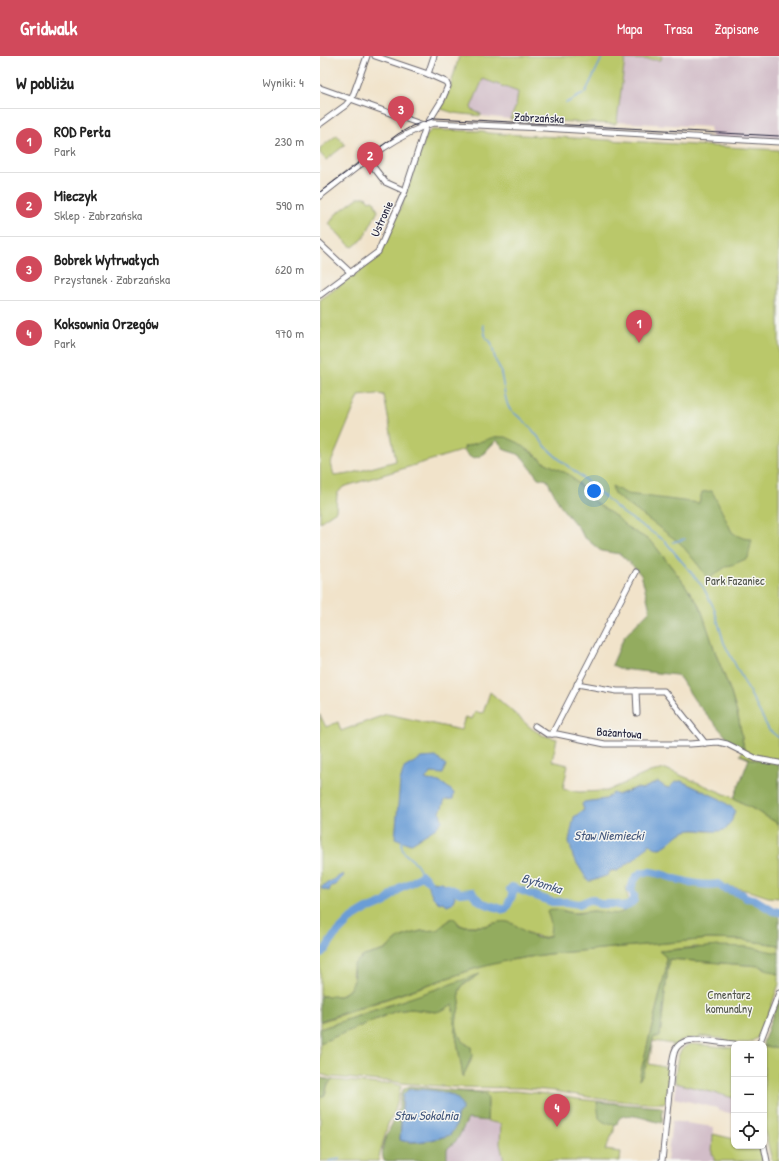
<!DOCTYPE html>
<html lang="pl">
<meta charset="utf-8">
<style>
:root{--surface:#fff;--page:#f6f6f6;--text:#222;--muted:#767676;--line:#e0e0e0;--accent:#d1495b}
body{margin:0;font-family:"Patrick Hand",sans-serif;background:var(--page);color:var(--text)}
.controls{position:absolute;right:12px;bottom:12px;display:grid;overflow:hidden;border-radius:8px;box-shadow:0 1px 3px #0004}
.controls button{width:36px;height:36px;display:grid;place-items:center;padding:0;border:0;border-bottom:1px solid var(--line);background:var(--surface);color:var(--text);font:20px sans-serif}
.you{position:absolute;left:274px;top:435px;width:14px;height:14px;margin:-10px;border:3px solid #fff;border-radius:50%;background:#1a73e8;box-shadow:0 0 0 6px #1a73e833}
.badge{display:grid;place-items:center;width:26px;height:26px;border-radius:50%;background:var(--accent);color:#fff;font-size:13px;font-weight:700}
.pin{position:absolute;translate:-50% -33px;filter:drop-shadow(0 1px 2px #0008)}
.pin::after{content:'';position:absolute;top:21px;width:14px;height:12px;background:inherit;clip-path:polygon(0 0,100% 0,50% 100%)}
.list{margin:0;padding:0;list-style:none}
h2{display:flex;justify-content:space-between;align-items:center;height:52px;margin:0;padding:0 16px;font-size:17px}
h2 small{font-size:13px;font-weight:400;color:var(--muted)}
.list li{display:grid;grid-template-columns:26px 1fr auto;gap:12px;align-items:center;box-sizing:border-box;height:64px;padding:0 16px;border-top:1px solid var(--line)}
.list b{display:block;font-size:15px;white-space:nowrap}
.list p{margin:0;font-size:13px;white-space:nowrap;color:var(--muted)}
.list em{font-size:13px;font-style:normal;color:var(--muted)}
.icon{flex:none;width:22px;height:22px;fill:none;stroke:currentColor;stroke-width:2;stroke-linecap:round;stroke-linejoin:round}
.map{position:relative;flex:none;width:459px;height:1105px;overflow:hidden}
header{display:flex;align-items:center;gap:24px;box-sizing:border-box;height:56px;padding:0 20px;background:var(--accent);color:#fff}
header strong{font-size:19px}
nav{display:flex;gap:22px;margin-inline-start:auto;font-size:14px}
main{display:flex}
aside{flex:1;background:var(--surface)}
.map>svg:first-child{display:block}
</style>
<header>
<strong>Gridwalk</strong>
<nav><a>Mapa</a><a>Trasa</a><a>Zapisane</a></nav>
</header>
<main>
<aside>
<h2>W pobliżu<small>Wyniki: 4</small></h2>
<ul class="list">
<li><span class="badge">1</span><div><b>ROD Perła</b><p>Park</p></div><em>230 m</em></li>
<li><span class="badge">2</span><div><b>Mieczyk</b><p>Sklep · Zabrzańska</p></div><em>590 m</em></li>
<li><span class="badge">3</span><div><b>Bobrek Wytrwałych</b><p>Przystanek · Zabrzańska</p></div><em>620 m</em></li>
<li><span class="badge">4</span><div><b>Koksownia Orzegów</b><p>Park</p></div><em>970 m</em></li>
</ul>
</aside>
<div class="map">
<svg width="459" height="1105" viewBox="0 0 459 1105">
<rect width="100%" height="100%" fill="#f6f6f2"/>
<filter id="ink" filterUnits="userSpaceOnUse"><feTurbulence type="fractalNoise" baseFrequency=".025" numOctaves="2"/><feDisplacementMap in="SourceGraphic" scale="8" xChannelSelector="R" yChannelSelector="G"/><feConvolveMatrix kernelMatrix="1 2 1 2 8 2 1 2 1" color-interpolation-filters="sRGB"/></filter>
<filter id="wash" filterUnits="userSpaceOnUse"><feTurbulence type="fractalNoise" baseFrequency=".012" numOctaves="4" result="noise"/><feDisplacementMap in="SourceGraphic" scale="16" xChannelSelector="R" yChannelSelector="G"/><feGaussianBlur stdDeviation="0.9" result="paint"/><feColorMatrix in="noise" values="0 0 0 0 0 0 0 0 0 0 0 0 0 0 0 0 0 1.4 0 .05"/><feComposite in="paint" operator="in"/></filter>
<g filter="url(#wash)">
<rect width="100%" height="100%" fill="#f1e3ca"/>
<g fill="#d2bdc8">
<path d="M342 0H459V86L392 82 390 71 297 66 305 2 341 4Z"/>
<path d="M163 23 202 37 190 63 161 60V58L152 54 151 51Z"/>
<path d="M356 1027 414 1042V1058L400 1055 397 1052 354 1042Z"/>
<path d="M148 1063 181 1068 180 1088 184 1105H127V1093L137 1084Z"/>
<path d="M352 1065 394 1071 392 1091V1098L394 1099V1105H347Z"/>
</g>
<g fill="#bac86b" stroke="#6e7553" fill-rule="evenodd">
<path d="M139 0H342L341 4 305 3 297 66 295 68 190 63 196 50 198 36 163 23 151 51 152 54 161 58V60L134 57 121 53 130 32Z"/>
<path d="M112 74 163 75 168 77 459 94V709L436 704 420 699 424 693 419 664 410 634 397 601 380 550 360 522 332 486 307 471 298 462 286 454 272 444 258 427 224 406 212 396 179 381H175C169 392 165 401 152 402L147 398 144 394 23 431 17 438 16 455 4 463 0 467V244L59 201 83 146 107 78ZM57 338 64 339 76 405 29 418 14 420 11 407 39 340Z"/>
<path d="M17 79 25 89 6 104 0 97V92Z"/>
<path d="M39 141H46L49 145 52 144 54 145 58 155 43 183 33 191 29 189 9 168 16 158Z"/>
<path d="M170 636 211 672 222 679 237 683 232 705 248 709 243 733 259 736 287 735 330 716 346 713 414 742 459 768V842L448 841 433 836 408 830 369 824 340 815 320 814 306 831 310 852 298 858H290L274 855 253 857 237 853 228 858C232 865 232 872 230 880L222 882 203 875 194 868 173 867 165 870H142L132 862 117 874 101 875 87 879 79 882 65 894 44 900 35 907 32 917 34 925 29 934 20 940H0V659L6 671 18 666 21 675 67 658 141 674 145 661 152 663 155 656 163 657ZM361 725C380 734 399 741 415 755L404 774C398 775 391 775 385 775 375 774 370 772 360 777 353 781 348 788 340 792L330 788C325 791 323 796 318 800 312 805 304 810 297 815 289 813 279 822 272 825L253 801V770L254 761 264 754 262 748 264 746 286 743 292 738 297 739 316 732 322 733 338 726 345 731 349 732 355 726Z"/>
<path d="M389 883 422 884 459 889V897L376 891 340 895 346 901V913L319 1023 326 1010 333 983 334 981 340 980 349 903 440 910 459 919V928L443 974 437 982 429 987 405 986 403 983 380 980 379 983C365 981 357 984 352 997L353 988 333 985 329 1008 349 1012 346 1045 345 1047H320L280 1043 235 1035 202 1032 132 1031 81 1027 71 1025H61L10 1021 0 1018V987L76 955 91 953 116 956 135 947 133 951 134 967 143 1019 151 1005V991C137 983 134 970 138 956 138 953 140 950 140 947 140 943 138 938 140 934 142 929 149 926 154 922L69 949 0 973V966L154 913 179 906 228 898Z"/>
<path d="M372 988 414 992V1042L356 1027 355 1024C357 1010 355 991 372 988Z"/>
<path d="M444 989 447 990 459 992V1105H452L444 1073Z"/>
<path d="M13 1024 60 1028 72 1027 81 1030 74 1058 68 1068 58 1105H0V1040L5 1039 8 1028Z"/>
<path d="M132 1035 169 1036 194 1035 227 1038 257 1043 296 1047 294 1075 285 1094 301 1096 300 1105H184L180 1088 181 1068 167 1065 168 1047 162 1037Z"/>
<path d="M393 1078 414 1083V1090H441L445 1105H394V1099L392 1098Z"/>
</g>
<g fill="#93ac5f" stroke="#5a674d" fill-rule="evenodd">
<path d="M174 381H186L199 387 224 406 250 419 272 444 298 462 307 471 332 486 360 522 380 550 397 601 410 634 419 664 424 693 409 684 375 645 360 622 356 619 301 613 292 609 304 581 330 554 325 533 321 519 314 511 300 498 281 495 263 480 261 475 241 451 227 424 218 422 203 402 198 398 185 394 177 384 159 401 152 402C147 399 144 397 144 391Z"/>
<path d="M292 430 307 438 379 447 382 436 392 435 412 476C418 481 425 483 432 483L428 502 412 509 407 510 388 523 379 510 360 487 294 438Z"/>
<path d="M420 699 436 704 459 709V768L414 742 429 703Z"/>
<path d="M329 817 362 827 388 830 397 829 402 833 422 839 426 843 436 845 449 855 459 858V889L422 884 389 883 228 898 190 904 154 913 0 965V940H20L29 934 34 925 33 910 35 907 44 900 65 894 79 882 87 879 101 875 117 874 132 862C137 863 137 866 139 869L142 870C149 870 157 871 164 870 172 869 179 864 188 866 201 869 214 889 230 880L231 868 227 855 228 854C237 851 244 856 252 857 260 858 267 855 274 855 288 856 296 862 309 852 312 850 314 849 316 846 318 841 316 838 313 835L315 828 320 819Z"/>
<path d="M399 890 427 891 459 897V919L440 910 349 903 340 981H334L333 983 323 1019 319 1024 346 913V901L339 895Z"/>
<path d="M160 918C154 923 144 926 140 933 138 937 140 942 140 946 140 949 139 952 138 955 134 970 137 984 151 991L152 1000 143 1021 134 967 133 948 123 954 116 956 91 953 76 955 0 987V973Z"/>
<path d="M459 941V992L444 990 443 987Z"/>
<path d="M0 1022 13 1024 8 1028 4 1040H0Z"/>
<path d="M90 1030 166 1038 168 1044 167 1065 148 1063 137 1084 127 1093V1105H64C58 1089 72 1071 77 1057 80 1050 79 1041 82 1035 84 1032 87 1031 90 1030ZM93 1033 131 1038 142 1054 137 1060 136 1070 130 1079C115 1084 95 1089 80 1084L82 1044Z"/>
<path d="M277 1046 341 1051 343 1053 342 1067C332 1066 299 1050 297 1068 291 1070 284 1067 279 1062Z"/>
</g>
<g fill="#6b9dd6" stroke="#466088">
<path d="M116 701 126 709 123 718 111 717 105 723C110 725 114 724 119 726 124 728 130 733 134 737L133 743 125 744 120 756 122 765 116 772 90 788 75 782 80 726 84 712 101 702Z"/>
<path d="M361 725 400 743 415 754 412 764 406 773C393 779 377 770 363 776 352 781 342 800 330 788 325 791 323 796 318 800 312 805 304 810 297 815L293 814 289 816 288 819 272 825H268L253 801 249 785 254 761 264 754 262 748 264 746 286 743 293 737 298 739 316 732 322 733 338 726 345 731 349 732 355 726Z"/>
<path d="M101 817 111 825 122 826 133 833H139L137 838 133 837 135 841 132 847 127 849 122 846 119 847 113 841 106 826 100 820Z"/>
<path d="M23 818 24 820 16 827V829L11 830 9 835 2 833 1 831 4 829Z"/>
<path d="M93 1033C106 1034 144 1034 142 1054L137 1060 136 1070 130 1079C116 1083 93 1089 80 1084L83 1039 88 1034Z"/>
</g>
<g fill="none" stroke-linecap="round" stroke-linejoin="round">
<g stroke="#6b9dd6" stroke-width="1.5">
<path d="M246 47 265 37 283 0"/>
<path d="M163 269 166 282 171 286 176 306C183 311 183 342 189 352 192 357 199 360 203 364 211 371 216 379 223 387 230 397 241 404 250 412"/>
<path d="M252 413 264 423 303 457 345 485 383 531 394 552 404 587 449 674 459 682"/>
<path d="M353 486 365 483"/>
<path d="M82 785C80 797 88 800 96 807 99 810 99 815 102 819"/>
<path d="M9 1105 20 1103"/>
</g>
<g stroke="#6b9dd6" stroke-width="8">
<path d="M128 832 140 837 152 836C160 850 170 848 184 854 188 851 191 842 193 837L190 833 192 831 232 846H247L259 848 272 843 279 848H295L304 851 309 849 314 844V839L311 834C316 803 342 820 360 824 371 827 386 830 398 828L403 832 422 838 426 842 434 843 453 855 459 856"/>
<path d="M0 898 5 894 14 880 32 862 47 853 52 852 64 847 81 831 91 827 102 819 108 825"/>
</g>
</g>
</g>
<g filter="url(#ink)">
<g fill="none" stroke-linecap="round" stroke-linejoin="round">
<g stroke="#6a666d" stroke-width="7">
<g id="minor">
<path d="M108 18 114 0"/>
<path d="M0 32 106 70"/>
<path d="M0 68 26 49 32 42 47 0"/>
<path d="M48 104 65 126 85 135"/>
<path d="M0 140C34 114 72 80 113 67L223 72 459 86"/>
<path d="M0 188 31 217"/>
<path d="M0 239 58 196 85 135 106 70 122 44 128 30 126 26 108 18 55 0"/>
<path d="M257 628 297 635H344L385 687"/>
<path d="M316 635 317 657"/>
<path d="M215 670 227 678H237L285 688H370L398 686 407 688 437 703 459 707"/>
<path d="M232 678 315 516"/>
<path d="M439 988 459 937"/>
<path d="M444 1090 447 1105"/>
<path d="M342 1105 352 1009C353 1003 353 996 357 991 366 978 400 987 414 988"/>
</g>
</g>
<use href="#minor" stroke="#fff" stroke-width="5"/>
<path stroke="#22223b" stroke-width="1" d="M0 136 78 78 92 70 115 62 459 80"/>
</g>
</g>
<g text-anchor="middle" stroke-width="3" stroke-linejoin="round" paint-order="stroke">
<g font-size="12" fill="#22223b" stroke="#f6f6f2">
<text transform="translate(219 62) rotate(3)" y="4">Zabrzańska</text>
<text transform="translate(62 163) rotate(-66)" y="4">Ustronie</text>
<text transform="translate(299 677) rotate(4)" y="4">Bażantowa</text>
</g>
<g font-size="12" fill="#505449" stroke="#f6f6f2">
<text x="415" y="529">Park Fazaniec</text>
<text x="409" y="943">Cmentarz<tspan x="409" dy="14">komunalny</tspan></text>
</g>
<g font-size="13" font-style="italic" fill="#3f5379" stroke="#f6f6f2">
<text x="289" y="784">Staw Niemiecki</text>
<text transform="translate(222 827) rotate(17)" y="5">Bytomka</text>
<text x="106" y="1064">Staw Sokolnia</text>
</g>
</g>
</svg>
<div class="controls">
<button>+</button>
<button>−</button>
<button><svg class="icon" aria-label="locate" viewBox="0 0 24 24"><circle cx="12" cy="12" r="6"/><path d="M12 2v4M12 18v4M2 12h4M18 12h4"/></svg></button>
</div>
<div class="you"></div>
<div class="pin badge" style="left:319px;top:287px">1</div>
<div class="pin badge" style="left:50px;top:119px">2</div>
<div class="pin badge" style="left:81px;top:73px">3</div>
<div class="pin badge" style="left:237px;top:1071px">4</div>
</div>
</main>
